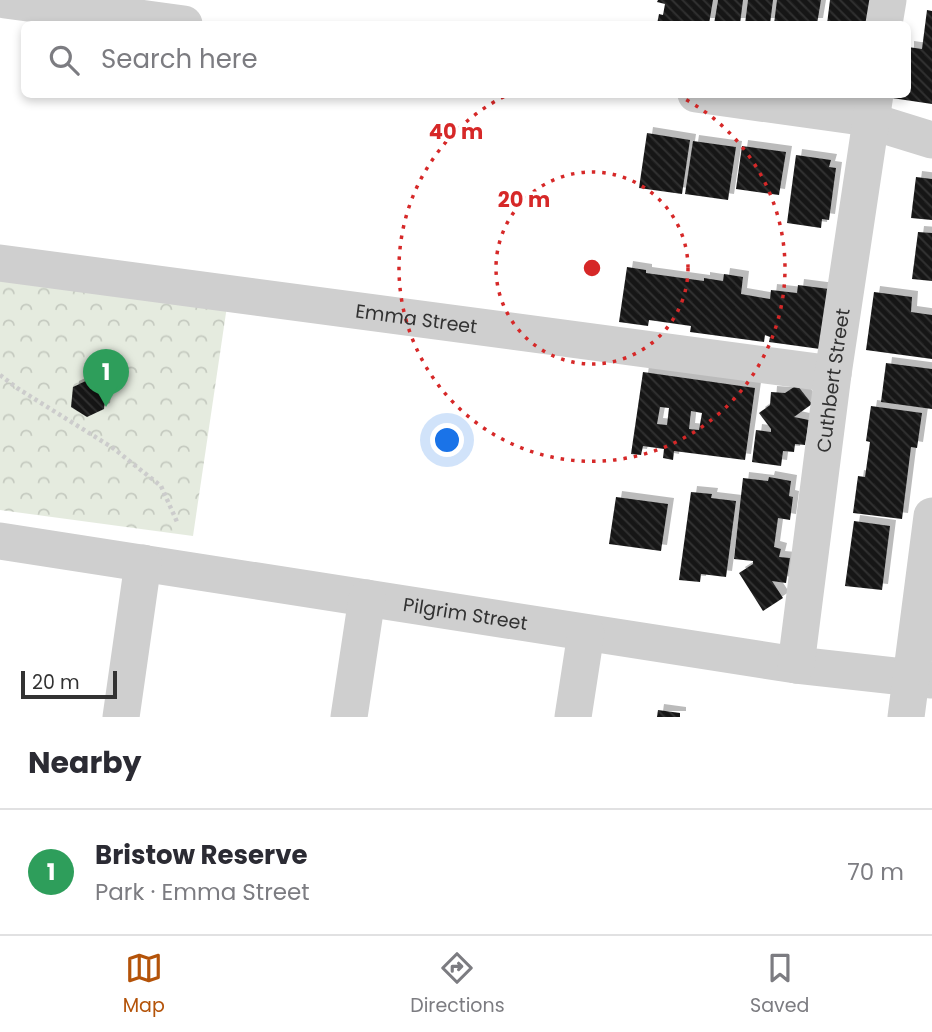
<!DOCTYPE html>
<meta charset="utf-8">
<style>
:root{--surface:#fff;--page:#f7f7f7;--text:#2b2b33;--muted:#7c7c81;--line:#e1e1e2;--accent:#b45309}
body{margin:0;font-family:Poppins,sans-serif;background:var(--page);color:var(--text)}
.scale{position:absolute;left:21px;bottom:18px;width:96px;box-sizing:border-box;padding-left:7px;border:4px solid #323232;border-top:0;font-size:19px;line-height:24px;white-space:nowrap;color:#323232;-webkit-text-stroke:5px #fff;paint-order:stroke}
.you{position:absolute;left:448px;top:441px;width:24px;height:24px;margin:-18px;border:5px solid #fff;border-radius:50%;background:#1a73e8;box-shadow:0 0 0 10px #1a73e833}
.badge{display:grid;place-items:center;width:46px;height:46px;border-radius:50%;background:var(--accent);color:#fff;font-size:23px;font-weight:700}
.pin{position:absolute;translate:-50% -58px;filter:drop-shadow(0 2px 4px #0008)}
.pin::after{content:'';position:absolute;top:37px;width:24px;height:21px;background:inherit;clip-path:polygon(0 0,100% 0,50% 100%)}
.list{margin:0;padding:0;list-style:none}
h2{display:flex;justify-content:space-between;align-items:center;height:91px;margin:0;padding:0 28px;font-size:30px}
h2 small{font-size:23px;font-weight:400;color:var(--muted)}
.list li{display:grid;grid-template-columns:46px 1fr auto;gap:21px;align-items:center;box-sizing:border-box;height:126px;padding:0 28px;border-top:2px solid var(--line)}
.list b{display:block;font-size:26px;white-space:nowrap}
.list p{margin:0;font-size:23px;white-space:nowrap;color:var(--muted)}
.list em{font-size:23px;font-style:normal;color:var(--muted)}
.icon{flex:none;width:38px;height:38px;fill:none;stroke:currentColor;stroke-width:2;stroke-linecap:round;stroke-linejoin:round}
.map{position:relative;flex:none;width:932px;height:717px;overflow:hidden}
.search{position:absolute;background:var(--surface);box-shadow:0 4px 10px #0003;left:21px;right:21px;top:21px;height:77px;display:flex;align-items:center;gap:18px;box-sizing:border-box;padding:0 24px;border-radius:10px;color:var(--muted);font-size:26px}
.sheet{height:217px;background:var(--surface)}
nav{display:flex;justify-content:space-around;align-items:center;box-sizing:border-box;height:98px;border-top:2px solid var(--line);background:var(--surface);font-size:19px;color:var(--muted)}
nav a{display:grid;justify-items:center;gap:4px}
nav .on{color:var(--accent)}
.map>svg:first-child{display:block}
</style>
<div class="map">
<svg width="932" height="717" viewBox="0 0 932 717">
<defs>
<pattern id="park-crowns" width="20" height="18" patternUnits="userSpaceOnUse" patternTransform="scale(1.75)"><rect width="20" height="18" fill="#e5ebdf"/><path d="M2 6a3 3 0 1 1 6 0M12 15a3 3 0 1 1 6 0" fill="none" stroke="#c5cac0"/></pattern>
<pattern id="building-back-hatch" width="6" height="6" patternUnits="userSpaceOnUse" patternTransform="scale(1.75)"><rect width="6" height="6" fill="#191919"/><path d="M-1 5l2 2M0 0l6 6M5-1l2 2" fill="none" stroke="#323232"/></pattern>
<filter id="shadow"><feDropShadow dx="6" dy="-6" stdDeviation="0" flood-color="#0004"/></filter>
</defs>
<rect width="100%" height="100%" fill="#fff"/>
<path fill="url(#park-crowns)" d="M0 277 227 306 193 536 0 510Z"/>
<g fill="url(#building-back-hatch)" fill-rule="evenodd" filter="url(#shadow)">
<path d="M658 0H713L709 24H657L659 14 663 15 665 4 657 2Z"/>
<path d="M718 0H743L740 24H714Z"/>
<path d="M748 0H773L770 24H745Z"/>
<path d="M777 0H821L817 24H774Z"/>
<path d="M830 0H871L868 24H827Z"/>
<path d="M927 10 932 11V104L892 98V94H908V47L922 49Z"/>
<path d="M647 133 690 140 682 194 639 188Z"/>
<path d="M693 141 736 147 728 200 685 194Z"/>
<path d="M742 146 786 152 779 195 736 189Z"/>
<path d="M796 155 831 160 829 167 836 168 829 220 822 219 821 228 787 223Z"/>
<path d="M916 177 932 179V220L911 218Z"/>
<path d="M918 232 932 233V281L912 279Z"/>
<path d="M627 267 646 270V273L704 281V278L723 281 724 274 743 277 741 294 770 299 771 290 797 293 798 285 829 289 820 349 769 342 770 337 765 335 764 342 690 332 691 326 649 320 648 326 619 322Z"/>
<path d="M874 292 912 297 911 312 932 315V359L866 350Z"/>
<path d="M886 363 932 369V409L881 402Z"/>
<path d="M643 372 755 388 745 460 674 451 673 460 663 458 664 449 643 446 641 455 631 454ZM660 407 669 408 667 425 657 424ZM691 411 702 413 699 430 689 429Z"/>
<path d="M90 379 106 390 104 409 87 417 71 407 73 387Z"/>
<path d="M797 385 812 404 794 417 809 420 805 445 795 444 794 452 783 451 781 466 752 462 756 430 771 432V429L759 413 770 405 771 392 785 393Z"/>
<path d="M871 406 922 413 917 448 911 447 902 519 853 513 858 476 865 477 870 442 866 441Z"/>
<path d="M769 477 791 481 789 496 793 497 790 520 778 518 774 547 781 549 779 557 790 558 786 583 772 581 783 598 763 611 739 573 753 564V561L734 559 743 478 768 481Z"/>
<path d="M691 492 712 494 711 498 736 501 726 577 701 574 700 582 679 580Z"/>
<path d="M616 497 668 504 661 551 609 544Z"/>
<path d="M854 521 890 526 882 590 845 586Z"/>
<path d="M658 710 680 713V717H657Z"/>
</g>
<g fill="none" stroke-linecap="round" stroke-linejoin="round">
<path stroke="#ccc" stroke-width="4.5" stroke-dasharray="3.5 3.5" stroke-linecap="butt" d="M0 375 17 388 113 448 161 486 178 524"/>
<g stroke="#cfcfcf" stroke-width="37">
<path d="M5 0 184 24"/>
<path d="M884 24 888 0"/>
<path d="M696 94 854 116 932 140"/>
<path id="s1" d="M0 263 833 374"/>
<path id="s2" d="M0 541 796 665 932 680"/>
<path id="s3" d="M796 665 833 374 875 94"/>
<path d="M121 717 143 563"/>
<path d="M349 717 367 598"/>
<path d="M573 717 586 633"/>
<path d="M906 717 932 516"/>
</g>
</g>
<g fill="none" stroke="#d62828" stroke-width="3.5" stroke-dasharray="3.5 7">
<circle cx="592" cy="268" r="96"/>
<path d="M677 95A193 193 0 1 1 507 95"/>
</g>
<g text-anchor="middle" stroke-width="7" stroke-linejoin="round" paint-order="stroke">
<g font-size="19" fill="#323232" stroke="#fff">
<text dy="7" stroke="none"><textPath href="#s1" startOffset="420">Emma Street</textPath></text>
<text dy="7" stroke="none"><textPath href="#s3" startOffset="287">Cuthbert Street</textPath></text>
<text dy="7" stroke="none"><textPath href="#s2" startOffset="471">Pilgrim Street</textPath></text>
</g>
</g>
<circle cx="592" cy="268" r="10" fill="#d62828" stroke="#fff" stroke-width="3.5"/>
<g font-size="21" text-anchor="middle" font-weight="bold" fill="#d62828" stroke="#fff" stroke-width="7" stroke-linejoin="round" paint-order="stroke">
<text x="456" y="139">40 m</text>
<text x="524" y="207">20 m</text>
</g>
</svg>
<div class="scale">20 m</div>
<div class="you"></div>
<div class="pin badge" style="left:106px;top:407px;background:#2e9e5b">1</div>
<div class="search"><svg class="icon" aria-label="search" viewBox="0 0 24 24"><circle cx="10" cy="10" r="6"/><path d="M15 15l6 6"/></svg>Search here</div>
</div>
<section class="sheet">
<h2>Nearby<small></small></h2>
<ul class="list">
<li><span class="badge" style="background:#2e9e5b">1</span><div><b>Bristow Reserve</b><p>Park · Emma Street</p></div><em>70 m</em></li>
</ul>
</section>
<nav>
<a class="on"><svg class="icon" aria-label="map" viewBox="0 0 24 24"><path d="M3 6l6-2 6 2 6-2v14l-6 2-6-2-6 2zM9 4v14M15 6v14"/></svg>Map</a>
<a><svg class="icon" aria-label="directions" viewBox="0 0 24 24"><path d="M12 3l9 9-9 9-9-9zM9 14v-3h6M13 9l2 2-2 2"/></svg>Directions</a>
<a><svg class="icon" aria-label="saved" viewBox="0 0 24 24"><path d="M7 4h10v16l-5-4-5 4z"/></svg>Saved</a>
</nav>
